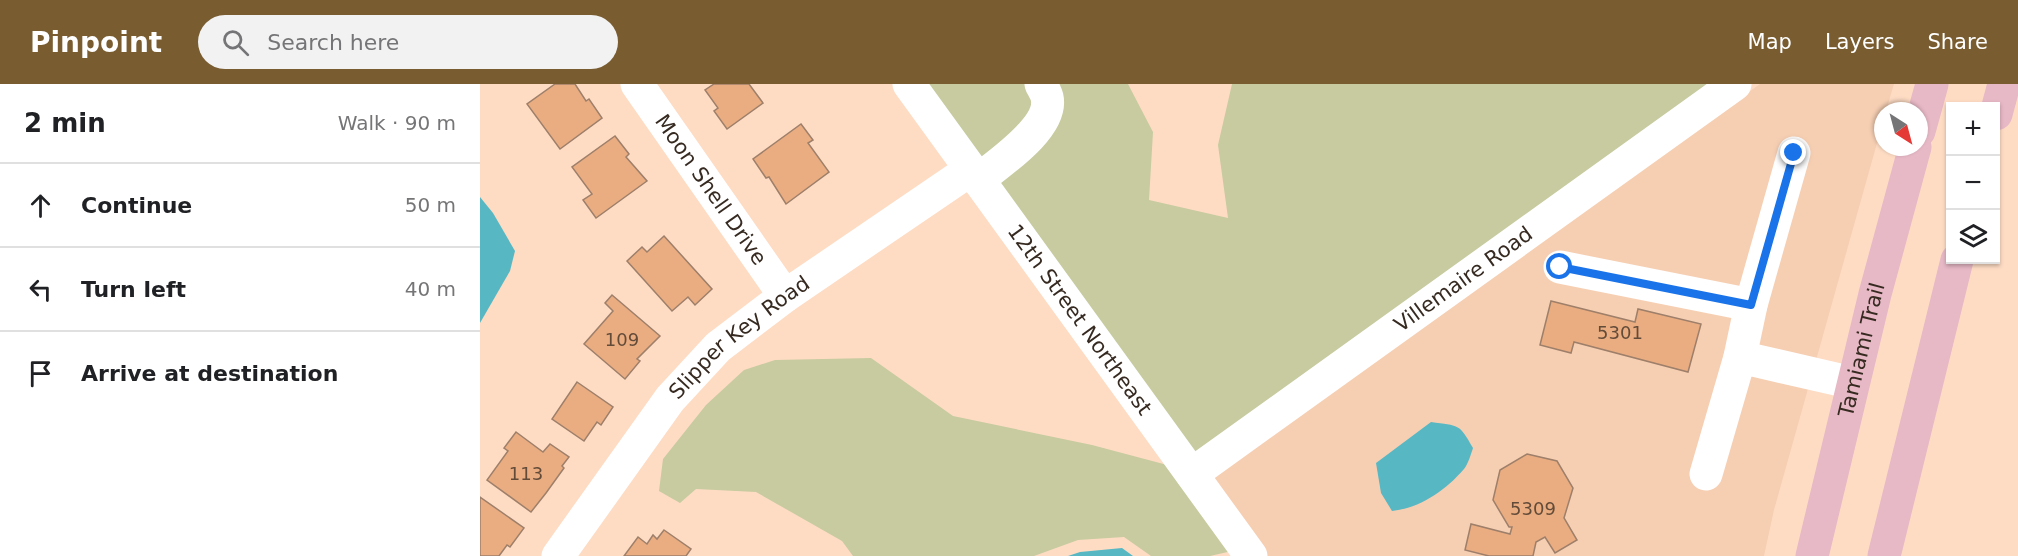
<!DOCTYPE html>
<meta charset="utf-8">
<style>
:root{--surface:#fff;--page:#f2f2f2;--text:#202124;--muted:#757577;--line:#e0e0e0;--accent:#795c30}
body{margin:0;font-family:"DejaVu Sans",sans-serif;background:var(--page);color:var(--text)}
.controls{position:absolute;right:18px;top:18px;display:grid;overflow:hidden;border-radius:0px;box-shadow:0 2px 4px #0004}
.controls button{width:54px;height:54px;display:grid;place-items:center;padding:0;border:0;border-bottom:2px solid var(--line);background:var(--surface);color:var(--text);font:30px sans-serif}
.compass{position:absolute;left:1394px;top:18px;width:54px;height:54px;border-radius:50%;background:var(--surface);box-shadow:0 2px 4px #0004;rotate:144deg}
.stop{position:absolute;width:18px;height:18px;margin:-14px;border:4px solid #1a73e8;border-radius:50%;background:#fff}
.stop.end{background:#1a73e8;border-color:#fff;box-shadow:0 2px 6px #0008}
.list{margin:0;padding:0;list-style:none}
h2{display:flex;justify-content:space-between;align-items:center;height:78px;margin:0;padding:0 24px;font-size:26px}
h2 small{font-size:20px;font-weight:400;color:var(--muted)}
.list li{display:grid;grid-template-columns:39px 1fr auto;gap:18px;align-items:center;box-sizing:border-box;height:84px;padding:0 24px;border-top:2px solid var(--line)}
.list b{display:block;font-size:22px;white-space:nowrap}
.list em{font-size:20px;font-style:normal;color:var(--muted)}
.icon{flex:none;width:33px;height:33px;fill:none;stroke:currentColor;stroke-width:2;stroke-linecap:round;stroke-linejoin:round}
.map{position:relative;flex:none;width:1538px;height:472px;overflow:hidden}
header{display:flex;align-items:center;gap:36px;box-sizing:border-box;height:84px;padding:0 30px;background:var(--accent);color:#fff}
header strong{font-size:28px}
nav{display:flex;gap:33px;margin-inline-start:auto;font-size:21px}
.search{width:420px;height:54px;background:var(--page);display:flex;align-items:center;gap:15px;box-sizing:border-box;padding:0 21px;border-radius:33px;color:var(--muted);font-size:22px}
main{display:flex}
aside{flex:1;background:var(--surface)}
.map>svg:first-child{display:block}
</style>
<header>
<strong>Pinpoint</strong>
<div class="search"><svg class="icon" aria-label="search" viewBox="0 0 24 24"><circle cx="10" cy="10" r="6"/><path d="M15 15l6 6"/></svg>Search here</div>
<nav><a>Map</a><a>Layers</a><a>Share</a></nav>
</header>
<main>
<aside>
<h2>2 min<small>Walk · 90 m</small></h2>
<ul class="list">
<li><svg class="icon" aria-label="ahead" viewBox="0 0 24 24"><path d="M12 20V5M6 11l6-6 6 6"/></svg><div><b>Continue</b></div><em>50 m</em></li>
<li><svg class="icon" aria-label="left" viewBox="0 0 24 24"><path d="M17 20v-9H6M10 6l-5 5 5 5"/></svg><div><b>Turn left</b></div><em>40 m</em></li>
<li><svg class="icon" aria-label="arrive" viewBox="0 0 24 24"><path d="M6 21V4h12l-3 4 3 4H6"/></svg><div><b>Arrive at destination</b></div></li>
</ul>
</aside>
<div class="map">
<svg width="1538" height="472" viewBox="0 0 1538 472">
<rect width="100%" height="100%" fill="#fedcc4"/>
<path fill="#f6cfb3" d="M1280 0H1414L1406 27H1403V38L1294 426 1284 472H786L730 394Z"/>
<g fill="#c7cb9f">
<path d="M444 0H648L673 48 669 116 748 134 738 61 752 0H1231L714 371Z"/>
<path d="M391 274 473 332 612 361 691 382 752 467 730 472H671L644 453 598 456 554 472H373L362 457 276 408 216 405 200 419 179 407 183 375 226 321 264 286 295 276Z"/>
</g>
<g fill="#57b8c4">
<path d="M0 113 13 129 35 167 30 187 0 239Z"/>
<path d="M951 338C979 342 979 339 993 364 991 370 988 380 984 385 965 407 940 424 912 427L901 409 896 379Z"/>
<path d="M642 464 653 472H588L600 468Z"/>
</g>
<g fill="#eaad81" stroke="#9e7f6a" stroke-width="1.5">
<path d="M75 0H95L106 17 109 15 122 34 80 65 47 20Z"/>
<path d="M234 0H269L283 19 247 45 234 27 238 24 225 6Z"/>
<path d="M321 40 333 56 328 59 349 88 306 120 289 93 286 94 273 75Z"/>
<path d="M135 52 149 70 146 73 167 97 116 134 103 116 112 110 92 83Z"/>
<path d="M184 152 232 205 215 221 208 213 192 227 147 177 162 163 167 168Z"/>
<path d="M132 211 180 252 157 275 160 277 145 295 104 260 133 227 125 219Z"/>
<path d="M1071 217 1155 238 1158 225 1221 240 1208 288 1094 258 1091 269 1060 261Z"/>
<path d="M97 298 133 323 121 341 117 338 104 357 72 335Z"/>
<path d="M36 348 63 368 70 360 89 373 82 382 84 384 66 409 51 428 7 396 28 367 24 364Z"/>
<path d="M1047 370 1077 377 1093 404 1084 434 1097 456 1075 469 1065 453 1056 458 1053 472H1009L985 466 991 440 1030 450 1032 443H1029L1013 416 1020 386Z"/>
<path d="M0 413 44 444 30 463 27 461 19 472H0Z"/>
<path d="M184 446 211 465 206 472H144L158 453 167 460 173 451 177 455Z"/>
</g>
<g fill="none" stroke-linecap="round" stroke-linejoin="round">
<g stroke="#fff" stroke-width="33">
<path id="s1" d="M157 0 305 212"/>
<path id="s2" d="M429 0 771 472"/>
<path d="M498 96C519 79 574 43 567 13 566 9 563 4 561 0"/>
<path d="M1080 183 1271 221"/>
<path d="M1260 273 1271 221 1314 69"/>
<path id="s3" d="M712 390 1255 0"/>
<path d="M1226 390 1260 273 1373 299"/>
<path id="s4" d="M78 472 190 315 238 263 305 212 490 86"/>
</g>
<g stroke="#e7b8c6" stroke-width="33">
<path d="M1516 30 1524 0"/>
<path d="M1439 47 1452 0"/>
<path id="s5" d="M1332 472 1395 210 1435 63"/>
<path d="M1404 472 1477 176"/>
</g>
</g>
<g fill="none" stroke-linecap="round" stroke-linejoin="round">
<path stroke="#1a73e8" stroke-width="8" d="M1080 183 1271 221 1314 69"/>
</g>
<g text-anchor="middle" stroke-width="4.5" stroke-linejoin="round" paint-order="stroke">
<g font-size="18" fill="#634b39">
<text x="1140" y="255">5301</text>
<text x="142" y="262">109</text>
<text x="46" y="396">113</text>
<text x="1053" y="431">5309</text>
</g>
<g font-size="21" fill="#362a21" stroke="#fff">
<text dy="7" stroke="none"><textPath href="#s1" startOffset="129">Moon Shell Drive</textPath></text>
<text dy="7" stroke="none"><textPath href="#s3" startOffset="334">Villemaire Road</textPath></text>
<text dy="7" stroke="none"><textPath href="#s2" startOffset="291">12th Street Northeast</textPath></text>
<text dy="7" stroke="none"><textPath href="#s4" startOffset="286">Slipper Key Road</textPath></text>
<text dy="7" stroke="none"><textPath href="#s5" startOffset="212">Tamiami Trail</textPath></text>
</g>
</g>
</svg>
<div class="controls">
<button>+</button>
<button>−</button>
<button><svg class="icon" aria-label="layers" viewBox="0 0 24 24"><path d="M12 4l9 5-9 5-9-5zM3 14l9 5 9-5"/></svg></button>
</div>
<svg class="compass" viewBox="-18 -18 36 36"><path d="M0-13l5 13h-10z" fill="#e53935"/><path d="M0 13l5-13h-10z" fill="#757577"/></svg>
<div class="stop" style="left:1080px;top:183px"></div>
<div class="stop end" style="left:1314px;top:69px"></div>
</div>
</main>
